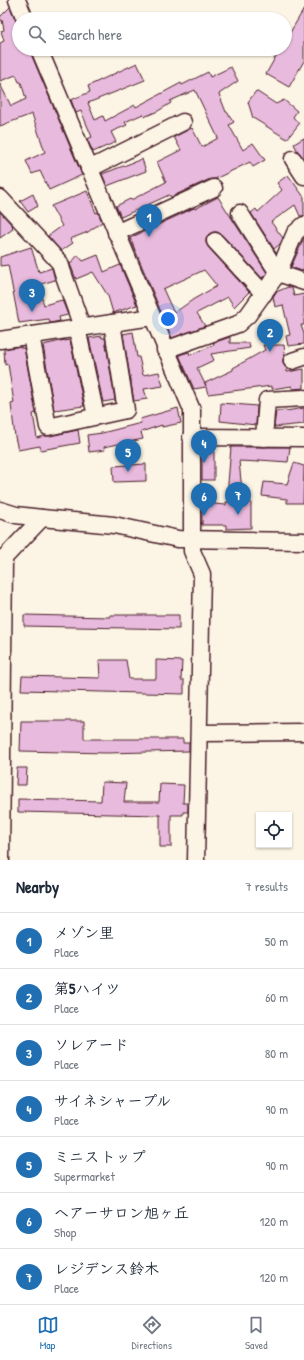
<!DOCTYPE html>
<meta charset="utf-8">
<style>
:root{--surface:#fff;--page:#f2f2f3;--text:#1f2937;--muted:#747a83;--line:#e0e1e3;--accent:#1f6fb2}
body{margin:0;font-family:"Patrick Hand","Klee One",sans-serif;background:var(--page);color:var(--text)}
.controls{position:absolute;right:12px;bottom:12px;display:grid;overflow:hidden;border-radius:0px;box-shadow:0 1px 3px #0004}
.controls button{width:36px;height:36px;display:grid;place-items:center;padding:0;border:0;border-bottom:1px solid var(--line);background:var(--surface);color:var(--text);font:20px sans-serif}
.you{position:absolute;left:168px;top:319px;width:14px;height:14px;margin:-10px;border:3px solid #fff;border-radius:50%;background:#1a73e8;box-shadow:0 0 0 6px #1a73e833}
.badge{display:grid;place-items:center;width:26px;height:26px;border-radius:50%;background:var(--accent);color:#fff;font-size:13px;font-weight:700}
.pin{position:absolute;translate:-50% -33px;filter:drop-shadow(0 1px 2px #0008)}
.pin::after{content:'';position:absolute;top:21px;width:14px;height:12px;background:inherit;clip-path:polygon(0 0,100% 0,50% 100%)}
.list{margin:0;padding:0;list-style:none}
h2{display:flex;justify-content:space-between;align-items:center;height:52px;margin:0;padding:0 16px;font-size:17px}
h2 small{font-size:13px;font-weight:400;color:var(--muted)}
.list li{display:grid;grid-template-columns:26px 1fr auto;gap:12px;align-items:center;box-sizing:border-box;height:56px;padding:0 16px;border-top:1px solid var(--line)}
.list b{display:block;font-size:15px;white-space:nowrap}
.list p{margin:0;font-size:13px;white-space:nowrap;color:var(--muted)}
.list em{font-size:13px;font-style:normal;color:var(--muted)}
.icon{flex:none;width:22px;height:22px;fill:none;stroke:currentColor;stroke-width:2;stroke-linecap:round;stroke-linejoin:round}
.map{position:relative;flex:none;width:304px;height:860px;overflow:hidden}
.search{position:absolute;background:var(--surface);box-shadow:0 1px 3px #0004;left:12px;right:12px;top:12px;height:44px;display:flex;align-items:center;gap:10px;box-sizing:border-box;padding:0 14px;border-radius:22px;color:var(--muted);font-size:15px}
.sheet{height:444px;background:var(--surface)}
nav{display:flex;justify-content:space-around;align-items:center;box-sizing:border-box;height:56px;border-top:1px solid var(--line);background:var(--surface);font-size:11px;color:var(--muted)}
nav a{display:grid;justify-items:center;gap:2px}
nav .on{color:var(--accent)}
.map>svg:first-child{display:block}
</style>
<div class="map">
<svg width="304" height="860" viewBox="0 0 304 860">
<rect width="100%" height="100%" fill="#fcf5e5"/>
<filter id="ink" filterUnits="userSpaceOnUse"><feTurbulence type="fractalNoise" baseFrequency=".025" numOctaves="2"/><feDisplacementMap in="SourceGraphic" scale="8" xChannelSelector="R" yChannelSelector="G"/><feConvolveMatrix kernelMatrix="1 2 1 2 8 2 1 2 1" color-interpolation-filters="sRGB"/></filter>
<g filter="url(#ink)">
<g fill="#e8badd" stroke="#4a1f2b" fill-rule="evenodd">
<path d="M10 7 19 28V49H29L82 175 49 190 40 171 32 174 26 161 45 152 32 114 0 126V84L11 106 26 99 21 82H19L16 75 0 81V43L4 41 1 31 4 30 2 20 0 21V17Z"/>
<path d="M304 9V61L289 87 266 74 280 49H285V41Z"/>
<path d="M137 63 145 80 88 103 95 120 103 116 105 121 135 105 136 107 181 83 182 85 208 72 210 77 231 67 238 81 219 94 226 112H227L234 122 229 125 243 150 253 143 265 160 253 167 250 162 215 179H210L171 197 169 195 121 217 116 206 130 199 131 200 166 182 157 162 181 150 174 137 192 128 202 147 218 138 195 90 170 101 171 103 158 111 144 117 143 114 125 122 127 125 111 132 116 142 93 152 87 139 92 137 81 111 76 113 71 100 90 92 88 86Z"/>
<path d="M256 91 276 104 284 100 297 111 293 117 299 124 287 139 253 118 248 102Z"/>
<path d="M304 138V159L297 150 294 144Z"/>
<path d="M142 159 146 171 107 186 102 174Z"/>
<path d="M288 175 304 197V216H300L295 205 271 222 283 238 280 244 274 249 251 213 256 209 258 212 282 190 277 183Z"/>
<path d="M87 191 96 213 98 212 102 222 88 232 70 239 73 243 61 251 48 236 62 226 51 206Z"/>
<path d="M33 194 38 206 28 212 20 201Z"/>
<path d="M218 197 267 273 262 278 222 235 217 232H213L209 234 206 239V243L208 247 249 292 234 307 228 297 197 313 205 326 172 338 130 238 194 208 195 209ZM204 270 217 286 194 299 174 313 163 289Z"/>
<path d="M0 212 13 226 12 227 13 229 0 238Z"/>
<path d="M304 238V269L302 271 291 267Z"/>
<path d="M31 247 39 272 52 268 55 280 38 285 44 305 62 300 68 315 59 317 60 321 50 323 49 319 19 323 8 265 0 266V257Z"/>
<path d="M78 255 83 261 98 255 104 272 120 265 137 305 113 313 108 296 93 272 76 279 70 264Z"/>
<path d="M288 287 292 288 294 296 304 294V325H301L304 334V344L288 346 286 336 290 335 283 305 275 307 273 297 276 292Z"/>
<path d="M133 332 137 357H139L143 375 159 372 163 386 144 389 147 399 134 401 123 334Z"/>
<path d="M102 336V338H105L115 400 103 402 89 338Z"/>
<path d="M230 337V343H249L250 348 211 354 214 360 197 368 206 386 205 383 233 370V368L265 350 263 345H284L285 354 283 359V364L287 369V372L304 369V388L292 389V386L272 389V386L208 394 206 387 194 389 179 355 189 352 190 355 214 345 213 343Z"/>
<path d="M65 340V341L70 340 84 406 54 410 43 345Z"/>
<path d="M21 346V348H24L36 413 33 414 37 438 44 436H50L78 430 80 443 41 450 40 446 18 450 15 437 11 404 14 403 8 364 5 365 4 349Z"/>
<path d="M221 403 257 406 256 425 220 421Z"/>
<path d="M178 408 181 423 162 427V425L141 432 143 439 104 447 105 450 89 452 87 435 102 433 141 423 140 419Z"/>
<path d="M304 408V424L274 427 276 411 286 410V411Z"/>
<rect x="202" y="447" width="12" height="33"/>
<path d="M231 447H290L288 462 259 460V462L239 461 243 501 251 502V528L226 529V525H202V501H214V504L226 505V502H229L228 483Z"/>
<path d="M294 463 304 466 303 503H287V499L262 496 264 482 287 484Z"/>
<path d="M146 464V481L114 482 113 466Z"/>
<path d="M24 615 110 617V615H179V629L24 626Z"/>
<path d="M99 660H126L129 679H156V660L182 661 181 680H184V694L21 690 22 676 100 678Z"/>
<path d="M21 721H84V739H183V743H189V751L107 753 20 751Z"/>
<path d="M17 768H27L26 785H16Z"/>
<path d="M102 782 126 783 124 802H159L160 784 184 785 183 803H188V812H183V815H171V847H160V815L18 812V799L101 801Z"/>
</g>
<g fill="none" stroke-linecap="round" stroke-linejoin="round">
<g stroke="#4a1f2b" stroke-width="19">
<g id="minor">
<path d="M17 0 25 19"/>
<path d="M39 49 192 410V551L202 574 196 860"/>
<path d="M293 159 304 176"/>
<path d="M89 169 183 122"/>
<path d="M0 198 60 263 63 273 82 327"/>
<path d="M240 213 278 273 304 282"/>
<path d="M116 233 214 188"/>
<path d="M215 241 264 294"/>
<path d="M77 328 96 416"/>
<path d="M31 335 48 427 126 410 112 323"/>
<path d="M0 340 152 317"/>
<path d="M165 350 238 324 248 315 278 273 295 233 304 225"/>
<path d="M292 361 304 357"/>
<path d="M191 437 304 438"/>
<path d="M264 438 267 400 304 398"/>
<path d="M0 510 16 515 42 518 114 525 178 539 304 541"/>
<path d="M200 733 304 732"/>
<path d="M1 860 4 558 42 518"/>
</g>
</g>
<use href="#minor" stroke="#fcf5e5" stroke-width="16"/>
</g>
</g>
</svg>
<div class="controls">
<button><svg class="icon" aria-label="locate" viewBox="0 0 24 24"><circle cx="12" cy="12" r="6"/><path d="M12 2v4M12 18v4M2 12h4M18 12h4"/></svg></button>
</div>
<div class="you"></div>
<div class="pin badge" style="left:149px;top:237px">1</div>
<div class="pin badge" style="left:270px;top:352px">2</div>
<div class="pin badge" style="left:32px;top:312px">3</div>
<div class="pin badge" style="left:204px;top:463px">4</div>
<div class="pin badge" style="left:128px;top:472px">5</div>
<div class="pin badge" style="left:204px;top:516px">6</div>
<div class="pin badge" style="left:238px;top:515px">7</div>
<div class="search"><svg class="icon" aria-label="search" viewBox="0 0 24 24"><circle cx="10" cy="10" r="6"/><path d="M15 15l6 6"/></svg>Search here</div>
</div>
<section class="sheet">
<h2>Nearby<small>7 results</small></h2>
<ul class="list">
<li><span class="badge">1</span><div><b>メゾン里</b><p>Place</p></div><em>50 m</em></li>
<li><span class="badge">2</span><div><b>第5ハイツ</b><p>Place</p></div><em>60 m</em></li>
<li><span class="badge">3</span><div><b>ソレアード</b><p>Place</p></div><em>80 m</em></li>
<li><span class="badge">4</span><div><b>サイネシャープル</b><p>Place</p></div><em>90 m</em></li>
<li><span class="badge">5</span><div><b>ミニストップ</b><p>Supermarket</p></div><em>90 m</em></li>
<li><span class="badge">6</span><div><b>ヘアーサロン旭ヶ丘</b><p>Shop</p></div><em>120 m</em></li>
<li><span class="badge">7</span><div><b>レジデンス鈴木</b><p>Place</p></div><em>120 m</em></li>
</ul>
</section>
<nav>
<a class="on"><svg class="icon" aria-label="map" viewBox="0 0 24 24"><path d="M3 6l6-2 6 2 6-2v14l-6 2-6-2-6 2zM9 4v14M15 6v14"/></svg>Map</a>
<a><svg class="icon" aria-label="directions" viewBox="0 0 24 24"><path d="M12 3l9 9-9 9-9-9zM9 14v-3h6M13 9l2 2-2 2"/></svg>Directions</a>
<a><svg class="icon" aria-label="saved" viewBox="0 0 24 24"><path d="M7 4h10v16l-5-4-5 4z"/></svg>Saved</a>
</nav>
